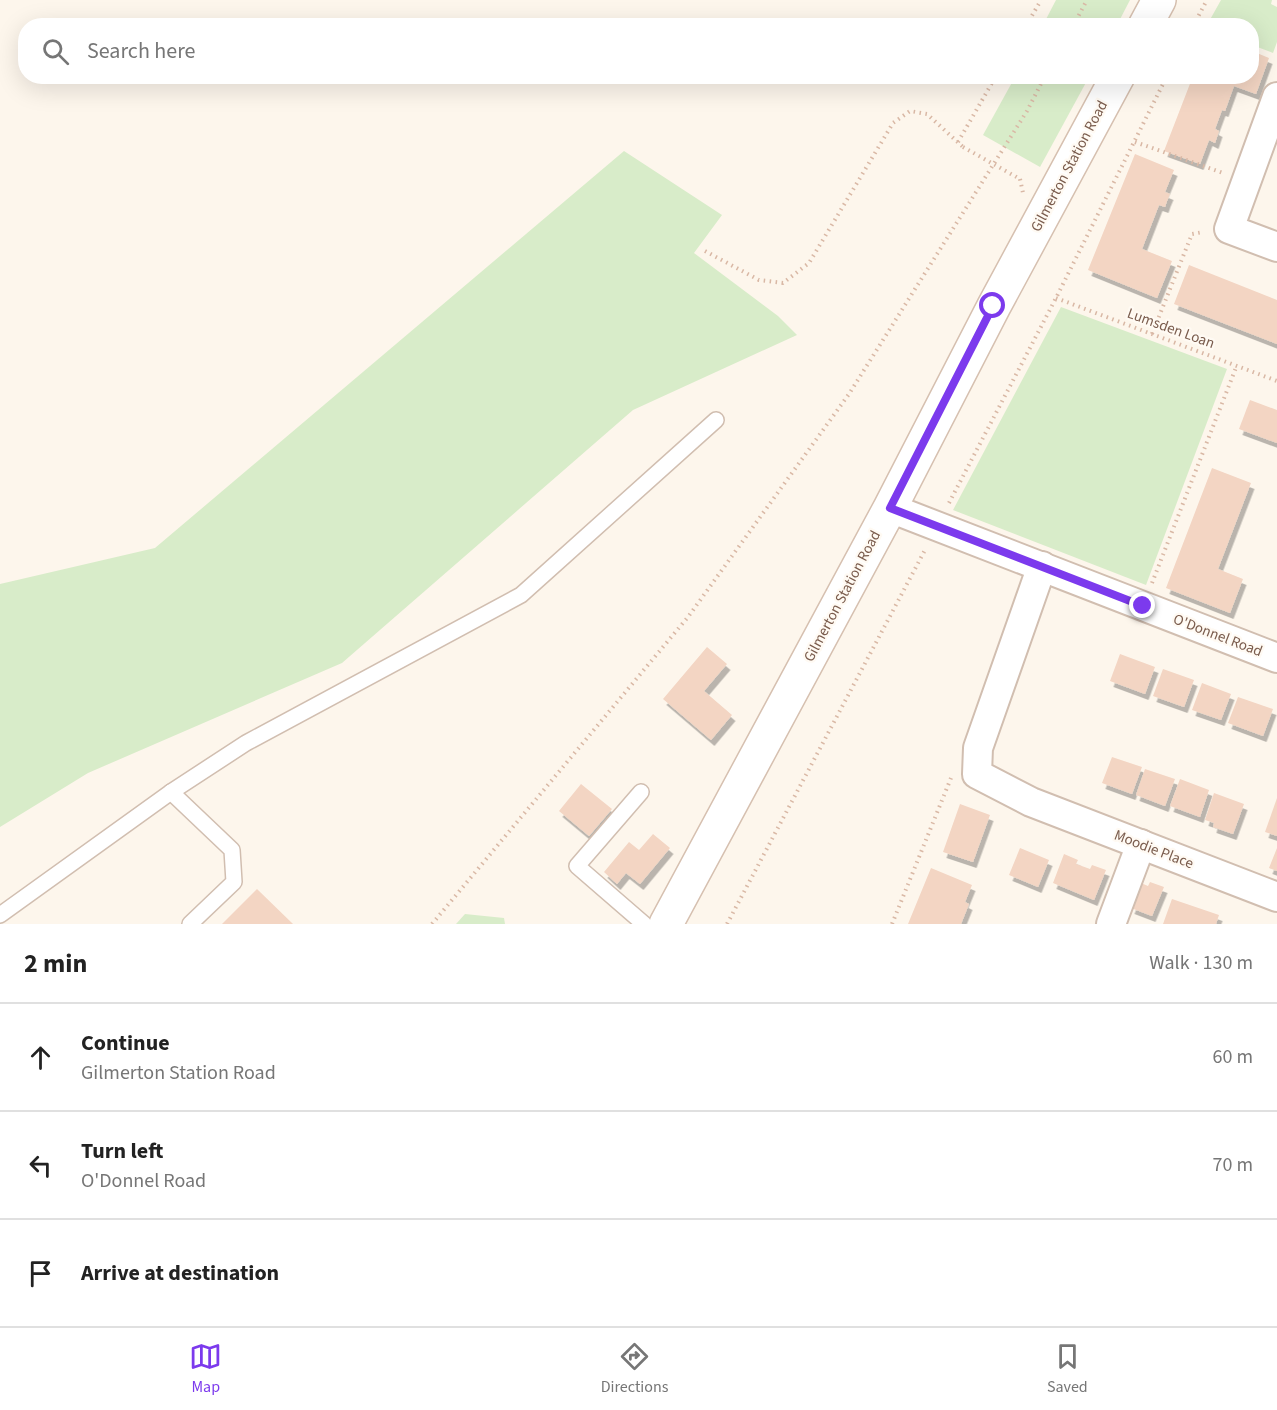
<!DOCTYPE html>
<meta charset="utf-8">
<style>
:root{--surface:#fff;--page:#f6f6f6;--text:#222;--muted:#767676;--line:#e0e0e0;--accent:#7c3aed}
body{margin:0;font-family:"Source Sans 3",sans-serif;background:var(--page);color:var(--text)}
.stop{position:absolute;width:18px;height:18px;margin:-14px;border:4px solid #7c3aed;border-radius:50%;background:#fff}
.stop.end{background:#7c3aed;border-color:#fff;box-shadow:0 2px 6px #0008}
.list{margin:0;padding:0;list-style:none}
h2{display:flex;justify-content:space-between;align-items:center;height:78px;margin:0;padding:0 24px;font-size:26px}
h2 small{font-size:20px;font-weight:400;color:var(--muted)}
.list li{display:grid;grid-template-columns:39px 1fr auto;gap:18px;align-items:center;box-sizing:border-box;height:108px;padding:0 24px;border-top:2px solid var(--line)}
.list b{display:block;font-size:22px;white-space:nowrap}
.list p{margin:0;font-size:20px;white-space:nowrap;color:var(--muted)}
.list em{font-size:20px;font-style:normal;color:var(--muted)}
.icon{flex:none;width:33px;height:33px;fill:none;stroke:currentColor;stroke-width:2;stroke-linecap:round;stroke-linejoin:round}
.map{position:relative;flex:none;width:1277px;height:924px;overflow:hidden}
.search{position:absolute;background:var(--surface);box-shadow:0 6px 24px #0002;left:18px;right:18px;top:18px;height:66px;display:flex;align-items:center;gap:15px;box-sizing:border-box;padding:0 21px;border-radius:24px;color:var(--muted);font-size:22px}
.sheet{height:402px;background:var(--surface)}
nav{display:flex;justify-content:space-around;align-items:center;box-sizing:border-box;height:84px;border-top:2px solid var(--line);background:var(--surface);font-size:16px;color:var(--muted)}
nav a{display:grid;justify-items:center;gap:3px}
nav .on{color:var(--accent)}
.map>svg:first-child{display:block}
</style>
<div class="map">
<svg width="1277" height="924" viewBox="0 0 1277 924">
<defs>
<filter id="shadow"><feDropShadow dx="3.5" dy="6" stdDeviation="0" flood-color="#0004"/></filter>
</defs>
<rect width="100%" height="100%" fill="#fdf6ec"/>
<g fill="#d8ecc9">
<path d="M1056 0H1130L1117 25H1043Z"/>
<path d="M1221 0H1272L1271 4 1277 7V42L1273 53 1252 45V26L1207 25Z"/>
<path d="M1015 77H1089L1040 167 983 135Z"/>
<path d="M624 151 722 215 694 253 778 316 797 335 633 410 342 663 88 773 0 827V584L155 548Z"/>
<path d="M1061 307 1227 369 1146 585 953 510Z"/>
<path d="M465 914 504 918 505 924H456Z"/>
</g>
<g fill="#f3d5c3" filter="url(#shadow)">
<path d="M1252 51 1269 58 1256 94 1234 86 1225 111 1222 110 1215 129 1219 131 1215 143 1209 140 1200 164 1164 151 1193 76H1252Z"/>
<path d="M1135 154 1174 170 1165 192 1170 194 1167 201 1165 207 1159 205 1142 249 1172 261 1157 298 1088 270Z"/>
<path d="M1189 265 1277 300V344L1174 304Z"/>
<path d="M1250 400 1277 410V443L1239 429Z"/>
<path d="M1212 468 1251 483 1218 569 1243 579 1230 613 1166 588Z"/>
<path d="M707 647 727 664 704 691 732 715 711 740 663 699Z"/>
<path d="M1120 654 1155 667 1145 694 1110 681Z"/>
<path d="M1163 669 1194 680 1184 707 1153 696Z"/>
<path d="M1202 683 1231 694 1221 720 1192 710Z"/>
<path d="M1238 697 1273 709 1263 736 1228 723Z"/>
<path d="M1112 757 1142 767 1132 794 1102 783Z"/>
<path d="M1145 769 1175 779 1165 806 1136 795Z"/>
<path d="M1180 779 1209 790 1200 817 1170 806Z"/>
<path d="M581 784 612 809 589 836 559 811Z"/>
<path d="M1214 793 1244 804 1233 834 1213 827 1214 823 1205 820Z"/>
<path d="M1277 798V836L1265 832Z"/>
<path d="M960 804 990 815 973 862 943 852Z"/>
<path d="M653 834 670 848 640 884 626 873 617 884 604 872 629 842 639 850Z"/>
<path d="M1020 848 1049 860 1038 887 1009 875Z"/>
<path d="M1277 848V871L1269 868Z"/>
<path d="M1064 854 1078 860 1076 864 1079 865 1090 869 1092 865 1106 870 1094 900 1053 883Z"/>
<path d="M931 868 972 885 965 902 969 904 961 924H908Z"/>
<path d="M1150 882 1164 887 1152 916 1131 908 1141 883 1148 886Z"/>
<path d="M257 889 293 924H222Z"/>
<path d="M1172 899 1219 915 1216 924H1163Z"/>
</g>
<g fill="none" stroke-linecap="round" stroke-linejoin="round">
<g stroke="#d1beb0" stroke-width="18">
<g id="lane">
<path d="M171 792 232 850 234 882 190 924"/>
<path d="M641 792 577 866 644 924"/>
<path d="M0 915 171 792 246 743 521 595 716 420"/>
</g>
</g>
<g stroke="#d1beb0" stroke-width="32">
<g id="street">
<path d="M1277 97 1229 229 1277 247"/>
<path d="M890 508 1277 658"/>
<path d="M1042 566 978 748 977 774 1031 802 1277 897"/>
<path d="M1111 924 1141 844"/>
</g>
</g>
<g stroke="#d6c0b0" stroke-width="36">
<g id="secondary">
<path d="M1145 26 1159 0"/>
<path d="M666 924 890 508 994 306 1118 76"/>
</g>
</g>
<g stroke="#d9b8a5" stroke-width="4" stroke-dasharray="1.5 4.5" stroke-linecap="butt">
<path d="M1026 26 1041 0"/>
<path d="M1073 26 1087 0"/>
<path d="M1193 26 1207 0"/>
<path d="M958 142 996 76"/>
<path d="M1135 142 1223 173"/>
<path d="M1020 179 1023 193"/>
<path d="M705 251 759 280 783 283 809 263 893 123 910 111 927 114 963 147"/>
<path d="M1056 298 1277 381"/>
<path d="M1152 334 1192 234 1203 232"/>
<path d="M949 503 1056 298 1167 76"/>
<path d="M1152 583 1237 365"/>
<path d="M432 924 688 617 849 394 1027 111 1045 76"/>
<path d="M727 924 925 550"/>
<path d="M892 924 951 778"/>
</g>
<use href="#lane" stroke="#fff" stroke-width="15"/>
<use href="#street" stroke="#fff" stroke-width="28"/>
<use href="#secondary" stroke="#fff" stroke-width="33"/>
<path stroke="#d9b8a5" stroke-width="4" stroke-dasharray="1.5 4.5" stroke-linecap="butt" d="M963 147 1020 179"/>
</g>
<g fill="none" stroke-linecap="round" stroke-linejoin="round">
<path stroke="#7c3aed" stroke-width="8" d="M993 306 890 508 1143 606"/>
</g>
<g text-anchor="middle" stroke-width="4.5" stroke-linejoin="round" paint-order="stroke">
<g font-size="15" fill="#7a5c4d" stroke="#fffaf3">
<text transform="translate(1069 166) rotate(-62)" y="5">Gilmerton Station Road</text>
<text transform="translate(1171 328) rotate(20)" y="5">Lumsden Loan</text>
<text transform="translate(842 596) rotate(-62)" y="5">Gilmerton Station Road</text>
<text transform="translate(1218 635) rotate(21)" y="5">O'Donnel Road</text>
<text transform="translate(1154 849) rotate(21)" y="5">Moodie Place</text>
</g>
</g>
</svg>
<div class="stop" style="left:993px;top:306px"></div>
<div class="stop end" style="left:1143px;top:606px"></div>
<div class="search"><svg class="icon" aria-label="search" viewBox="0 0 24 24"><circle cx="10" cy="10" r="6"/><path d="M15 15l6 6"/></svg>Search here</div>
</div>
<section class="sheet">
<h2>2 min<small>Walk · 130 m</small></h2>
<ul class="list">
<li><svg class="icon" aria-label="ahead" viewBox="0 0 24 24"><path d="M12 20V5M6 11l6-6 6 6"/></svg><div><b>Continue</b><p>Gilmerton Station Road</p></div><em>60 m</em></li>
<li><svg class="icon" aria-label="left" viewBox="0 0 24 24"><path d="M17 20v-9H6M10 6l-5 5 5 5"/></svg><div><b>Turn left</b><p>O'Donnel Road</p></div><em>70 m</em></li>
<li><svg class="icon" aria-label="arrive" viewBox="0 0 24 24"><path d="M6 21V4h12l-3 4 3 4H6"/></svg><div><b>Arrive at destination</b></div></li>
</ul>
</section>
<nav>
<a class="on"><svg class="icon" aria-label="map" viewBox="0 0 24 24"><path d="M3 6l6-2 6 2 6-2v14l-6 2-6-2-6 2zM9 4v14M15 6v14"/></svg>Map</a>
<a><svg class="icon" aria-label="directions" viewBox="0 0 24 24"><path d="M12 3l9 9-9 9-9-9zM9 14v-3h6M13 9l2 2-2 2"/></svg>Directions</a>
<a><svg class="icon" aria-label="saved" viewBox="0 0 24 24"><path d="M7 4h10v16l-5-4-5 4z"/></svg>Saved</a>
</nav>
